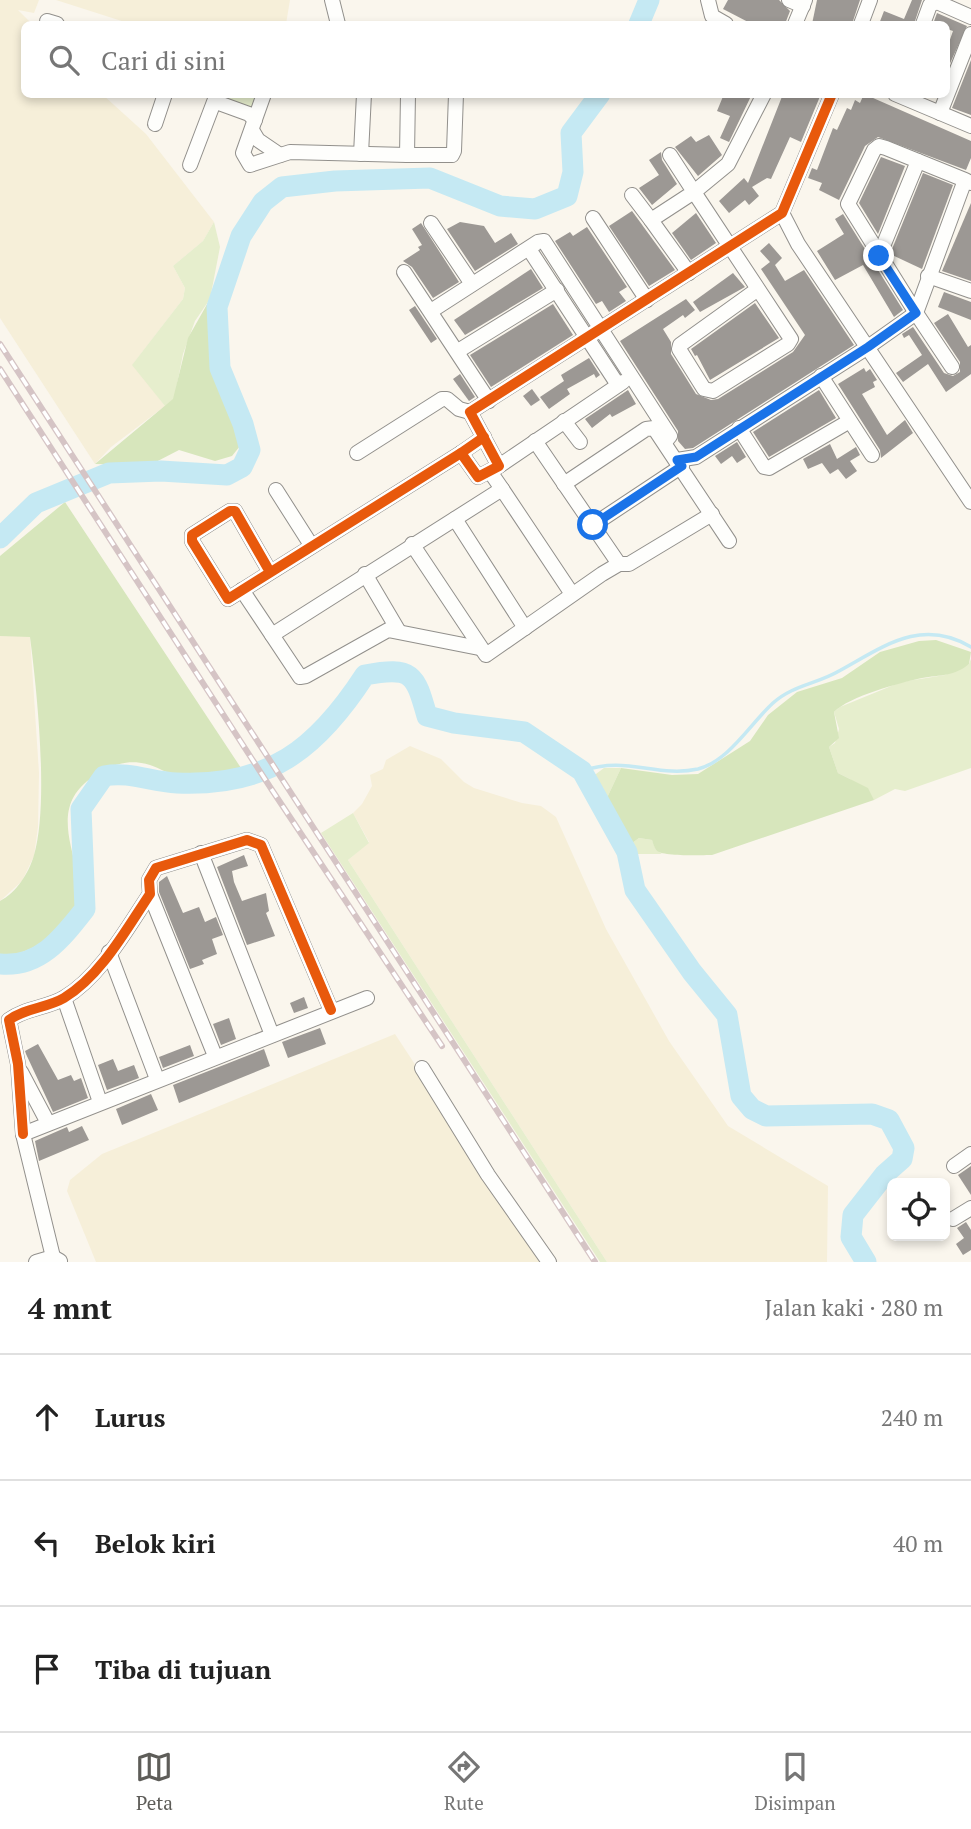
<!DOCTYPE html>
<html lang="id">
<meta charset="utf-8">
<style>
:root{--surface:#fff;--page:#f2f2f2;--text:#222;--muted:#767676;--line:#e0e0e0;--accent:#5e5d59}
body{margin:0;font-family:"PT Serif",serif;background:var(--page);color:var(--text)}
.controls{position:absolute;right:21px;bottom:21px;display:grid;overflow:hidden;border-radius:10px;box-shadow:0 4px 10px #0003}
.controls button{width:63px;height:63px;display:grid;place-items:center;padding:0;border:0;border-bottom:2px solid var(--line);background:var(--surface);color:var(--text);font:35px sans-serif}
.stop{position:absolute;width:21px;height:21px;margin:-16px;border:5px solid #1a73e8;border-radius:50%;background:#fff}
.stop.end{background:#1a73e8;border-color:#fff;box-shadow:0 2px 7px #0008}
.list{margin:0;padding:0;list-style:none}
h2{display:flex;justify-content:space-between;align-items:center;height:91px;margin:0;padding:0 28px;font-size:30px}
h2 small{font-size:23px;font-weight:400;color:var(--muted)}
.list li{display:grid;grid-template-columns:46px 1fr auto;gap:21px;align-items:center;box-sizing:border-box;height:126px;padding:0 28px;border-top:2px solid var(--line)}
.list b{display:block;font-size:26px;white-space:nowrap}
.list em{font-size:23px;font-style:normal;color:var(--muted)}
.icon{flex:none;width:38px;height:38px;fill:none;stroke:currentColor;stroke-width:2;stroke-linecap:round;stroke-linejoin:round}
.map{position:relative;flex:none;width:971px;height:1262px;overflow:hidden}
.search{position:absolute;background:var(--surface);box-shadow:0 4px 10px #0003;left:21px;right:21px;top:21px;height:77px;display:flex;align-items:center;gap:18px;box-sizing:border-box;padding:0 24px;border-radius:10px;color:var(--muted);font-size:26px}
.sheet{height:469px;background:var(--surface)}
nav{display:flex;justify-content:space-around;align-items:center;box-sizing:border-box;height:98px;border-top:2px solid var(--line);background:var(--surface);font-size:19px;color:var(--muted)}
nav a{display:grid;justify-items:center;gap:4px}
nav .on{color:var(--accent)}
.map>svg:first-child{display:block}
</style>
<div class="map">
<svg width="971" height="1262" viewBox="0 0 971 1262">
<rect width="100%" height="100%" fill="#faf6ed"/>
<g fill="#f6efd9">
<path d="M0 0H39L34 13 18 10 32 24H24V94L103 95 146 134 214 222 203 241 173 266 185 288 183 299 133 364 165 406 111 447 95 464 0 318Z"/>
<path d="M56 0H290L286 24H131Z"/>
<path d="M0 636H30L39 773 38 827 34 856 22 881 0 901Z"/>
<path d="M410 746 441 759 464 782 474 788 522 803 541 806 556 817 606 929 669 1041 728 1126 828 1186 827 1262H607L348 860 369 842 353 813 362 804 372 786 370 775 383 769 386 760Z"/>
<path d="M395 1034 545 1262H96L67 1191 70 1180 102 1154Z"/>
</g>
<g fill="#e6eecd">
<path d="M221 95H258L253 108 219 99Z"/>
<path d="M214 222 220 247 210 299 195 321 183 354 174 399 165 406 132 365 183 299 185 288 173 266 203 241Z"/>
<path d="M971 659V768L905 791 895 789 874 800 850 779 838 773 829 747 835 743 839 729 834 712 840 707 901 682 945 675 969 664Z"/>
<path d="M604 768H621L605 802 592 777Z"/>
<path d="M353 813 369 843 348 860 607 1262H600L321 833Z"/>
<path d="M639 838 652 840 656 850 662 854H636L631 844Z"/>
</g>
<g fill="#d7e6bc">
<path d="M210 299V338L218 374 241 433 240 446 232 456 215 461 179 450 150 465 95 464 173 399 188 338Z"/>
<path d="M65 502 245 774C222 779 198 779 175 775 167 773 159 768 150 765 128 758 109 765 90 779 57 803 68 836 77 871 79 877 83 886 83 892 82 922 27 958 0 957V901C16 893 29 873 34 855 49 804 37 691 30 637L0 636V556Z"/>
<path d="M936 640 971 652 969 664C955 676 940 675 922 678 899 683 850 696 834 712L839 738 829 747 838 773 868 788 874 800 712 855C702 855 661 857 656 850 654 847 653 843 652 840L639 838 631 844 605 802 621 768 672 775 698 774 750 741 768 715 797 692 842 678 880 652 919 641Z"/>
</g>
<g fill="none" stroke-linecap="round" stroke-linejoin="round">
<path stroke="#c5e9f3" stroke-width="3.5" d="M582 771C627 755 656 778 698 769 729 761 750 724 773 703 793 685 817 684 839 671 883 647 921 617 971 647"/>
<g stroke="#c5e9f3" stroke-width="21">
<path d="M639 24 649 0"/>
<path d="M0 538 36 503 109 473 161 471 227 475 242 467 250 450 243 424 220 368 217 307 241 236 263 202 282 187 335 181 430 178 500 206 535 209 567 196 573 172 571 133 600 94"/>
<path d="M0 964C40 968 63 937 85 909L81 809 104 776C130 771 151 782 177 783 269 787 317 749 365 675 413 666 415 674 427 716L454 723 524 732 582 771 627 852 635 890 692 972 727 1015 741 1096 752 1109 766 1116 872 1114 889 1120 904 1148 902 1159 885 1174 853 1215 851 1237 866 1262"/>
</g>
</g>
<g fill="#9c9894">
<path d="M728 0H779L790 11 785 24H752L723 9Z"/>
<path d="M817 0H860L852 24H812Z"/>
<path d="M912 0H922L914 24H879L884 11 904 19Z"/>
<path d="M937 13 967 26 947 70V48L953 31 947 29V24H933Z"/>
<path d="M971 60V115L952 108Z"/>
<path d="M724 94H752L729 142 720 138 730 116 717 111Z"/>
<path d="M783 94H821L801 142 790 137 771 179 767 178 752 187 759 196 749 205 745 200 729 213 719 201 744 178 748 183Z"/>
<path d="M864 94 971 141V158L966 170 878 137 865 146 839 200 819 190 822 183 808 178 812 168 817 170 833 128 837 130 847 108 851 110 855 100 860 103Z"/>
<path d="M709 135 722 155 698 176 675 147 691 136 696 142Z"/>
<path d="M661 152 662 160 677 184 652 205 639 188 659 175 649 160Z"/>
<path d="M881 157 905 166 878 234 859 203Z"/>
<path d="M923 173 953 185 922 269 890 254Z"/>
<path d="M971 203V281L942 271Z"/>
<path d="M632 211 675 270 649 286 609 226Z"/>
<path d="M696 213 716 243 691 260 672 233Z"/>
<path d="M843 214 903 310 894 317 863 265 835 280 817 251 844 234 835 219Z"/>
<path d="M460 222 484 226 495 243 511 233 518 244 475 271 447 229Z"/>
<path d="M421 223 459 282 433 298 412 267 403 261 420 250 418 247 422 245 412 229Z"/>
<path d="M587 227 627 287 619 292 626 301 609 312 602 301 596 304 555 241 570 232 573 236Z"/>
<path d="M769 243 782 258 775 265 785 281 804 270 854 345 693 448 685 449 678 441V431L620 341 686 299 695 310 685 318 683 315 663 329 671 342V354L696 394 711 400 718 399 793 352 805 335 761 269 770 262 760 251Z"/>
<path d="M531 269 543 288 465 335 454 320Z"/>
<path d="M733 273 745 287 700 312 693 302Z"/>
<path d="M944 292 971 302V320L938 307Z"/>
<path d="M755 303 779 338 710 380 697 355 695 356 691 349Z"/>
<path d="M553 304 573 335 491 387 470 355Z"/>
<path d="M415 306 437 339 431 343 409 310Z"/>
<path d="M948 314 968 347 971 345V374L946 392 928 364 903 382 896 373 922 355 909 335 904 338 902 334 913 327 944 373 953 376 960 372V362L934 323Z"/>
<path d="M589 358 600 375 596 378 594 374 567 389 570 394 549 409 540 397 564 381 561 375Z"/>
<path d="M864 368 866 372 870 369 877 380 873 382 875 387 862 394 887 435 905 420 913 433 881 458 880 450 838 384Z"/>
<path d="M460 374 475 397 469 401 453 379Z"/>
<path d="M532 389 540 400 531 406 523 396Z"/>
<path d="M628 390 636 404 612 417 610 414 592 428 585 419Z"/>
<path d="M819 390 836 418 769 457 753 432Z"/>
<path d="M737 442 746 457 737 463 732 456 721 464 715 456Z"/>
<path d="M830 444 837 459 856 447 860 455 850 461 857 471 846 479 838 469 830 474 822 463 808 469 803 459Z"/>
<path d="M244 855 248 866 232 871 234 882 242 901 266 893 269 911 266 913 275 936 247 945 217 867Z"/>
<path d="M167 876 183 913 199 907 205 922 216 917 223 935 212 939 217 954 202 960 204 964 190 969 159 892V882Z"/>
<path d="M304 997 308 1008 294 1013 290 1003Z"/>
<path d="M229 1018 236 1039 221 1045 213 1024Z"/>
<path d="M320 1028 326 1044 288 1058 282 1042Z"/>
<path d="M38 1044 58 1080 71 1075 74 1081 81 1078 88 1098 53 1112 26 1054 25 1051Z"/>
<path d="M190 1045 194 1056 163 1068 159 1057Z"/>
<path d="M264 1049 270 1066 179 1103 173 1085Z"/>
<path d="M113 1059 118 1071 134 1065 139 1078 107 1090 98 1065Z"/>
<path d="M151 1094 158 1110 122 1125 116 1109Z"/>
<path d="M82 1126 89 1140 39 1161 35 1141 67 1127 69 1132Z"/>
<path d="M971 1166V1195L958 1175Z"/>
<path d="M966 1222 971 1230V1250L963 1255 956 1244 964 1238 957 1228Z"/>
</g>
<g fill="none" stroke-linecap="round" stroke-linejoin="round">
<g stroke="#92908c" stroke-width="16">
<g id="minor">
<path d="M332 0 338 24"/>
<path d="M708 0 712 16 726 24"/>
<path d="M789 0 803 6"/>
<path d="M47 21 57 24"/>
<path d="M795 24 805 0"/>
<path d="M861 24 870 0"/>
<path d="M923 24 930 5 937 2 971 17"/>
<path d="M264 94 243 153 250 165 290 152 407 155"/>
<path d="M408 94 407 155H452L454 151 456 94"/>
<path d="M895 94 971 126"/>
<path d="M216 102 249 114 255 120"/>
<path d="M940 113 971 34"/>
<path d="M155 124 165 94"/>
<path d="M252 130 258 140 280 155"/>
<path d="M361 154 364 94"/>
<path d="M670 155 694 192 651 220 689 273"/>
<path d="M190 165 217 94"/>
<path d="M965 180 916 313 848 204 874 150 879 146 886 148 965 180 971 183"/>
<path d="M632 195 651 220"/>
<path d="M782 213 798 244 971 502"/>
<path d="M593 218 647 300"/>
<path d="M431 223 472 284"/>
<path d="M529 249 618 385"/>
<path d="M879 256 918 161"/>
<path d="M404 272 489 401"/>
<path d="M928 276 971 291"/>
<path d="M758 289 680 345 679 349 704 389 713 391 788 344 791 339 694 192 728 164 764 94"/>
<path d="M431 311 538 242 544 241 670 436 665 442"/>
<path d="M458 351 557 290"/>
<path d="M821 376 872 455"/>
<path d="M564 421 580 442"/>
<path d="M739 428 764 467 769 468 848 422"/>
<path d="M535 441 619 564"/>
<path d="M357 453 442 399H447L459 409 470 412"/>
<path d="M461 453 478 477 499 466 470 412 782 213 832 94"/>
<path d="M677 460 696 457 868 347 916 313 952 367"/>
<path d="M499 466 623 382"/>
<path d="M564 484 646 429 654 428 729 541"/>
<path d="M502 489 572 594"/>
<path d="M276 490 311 545"/>
<path d="M455 519 525 628"/>
<path d="M593 525 682 466"/>
<path d="M412 544 486 655 602 574 619 564H629L712 514"/>
<path d="M270 572 235 511H230L192 535V541L228 599 461 453 484 437"/>
<path d="M365 574 398 630"/>
<path d="M242 590 300 677 306 676 388 630 479 648"/>
<path d="M272 635 502 489 491 473"/>
<path d="M201 853 272 1035"/>
<path d="M150 894 215 1056"/>
<path d="M109 952 157 1079"/>
<path d="M64 998 100 1102"/>
<path d="M422 1068 488 1175 549 1262"/>
<path d="M21 1072 48 1123"/>
<path d="M23 1134 18 1064 9 1020C25 1008 47 1008 64 998 101 976 127 928 150 894L149 880 156 868 247 840 261 845 331 1010"/>
<path d="M954 1166 971 1154"/>
<path d="M953 1219 971 1208"/>
<path d="M53 1257 23 1134 367 998"/>
<path d="M36 1262 53 1257 60 1261"/>
</g>
</g>
<use href="#minor" stroke="#fefefc" stroke-width="14"/>
<g stroke="#d5c4c5" stroke-width="6">
<g id="rail">
<path d="M0 344 595 1262"/>
<path d="M0 369 272 790 442 1046"/>
</g>
</g>
<use href="#rail" stroke="#fff" stroke-width="3.5" stroke-dasharray="10" stroke-linecap="butt"/>
<g stroke="#fff" stroke-width="15">
<g id="cycleway">
<path d="M461 453 478 477 499 466 470 412 782 213 832 94"/>
<path d="M270 572 235 511H230L192 535V541L228 599 461 453 484 437"/>
<path d="M23 1134 18 1064 9 1020C25 1008 47 1008 64 998 101 976 127 928 150 894L149 880 156 868 247 840 261 845 331 1010"/>
</g>
</g>
<use href="#cycleway" stroke="#e8590c" stroke-width="10"/>
</g>
<g fill="none" stroke-linecap="round" stroke-linejoin="round">
<path stroke="#1a73e8" stroke-width="9" d="M593 525 682 466 677 460 696 457 868 347 916 313 879 256"/>
</g>
</svg>
<div class="controls">
<button><svg class="icon" aria-label="locate" viewBox="0 0 24 24"><circle cx="12" cy="12" r="6"/><path d="M12 2v4M12 18v4M2 12h4M18 12h4"/></svg></button>
</div>
<div class="stop" style="left:593px;top:525px"></div>
<div class="stop end" style="left:879px;top:256px"></div>
<div class="search"><svg class="icon" aria-label="search" viewBox="0 0 24 24"><circle cx="10" cy="10" r="6"/><path d="M15 15l6 6"/></svg>Cari di sini</div>
</div>
<section class="sheet">
<h2>4 mnt<small>Jalan kaki · 280 m</small></h2>
<ul class="list">
<li><svg class="icon" aria-label="ahead" viewBox="0 0 24 24"><path d="M12 20V5M6 11l6-6 6 6"/></svg><div><b>Lurus</b></div><em>240 m</em></li>
<li><svg class="icon" aria-label="left" viewBox="0 0 24 24"><path d="M17 20v-9H6M10 6l-5 5 5 5"/></svg><div><b>Belok kiri</b></div><em>40 m</em></li>
<li><svg class="icon" aria-label="arrive" viewBox="0 0 24 24"><path d="M6 21V4h12l-3 4 3 4H6"/></svg><div><b>Tiba di tujuan</b></div></li>
</ul>
</section>
<nav>
<a class="on"><svg class="icon" aria-label="map" viewBox="0 0 24 24"><path d="M3 6l6-2 6 2 6-2v14l-6 2-6-2-6 2zM9 4v14M15 6v14"/></svg>Peta</a>
<a><svg class="icon" aria-label="directions" viewBox="0 0 24 24"><path d="M12 3l9 9-9 9-9-9zM9 14v-3h6M13 9l2 2-2 2"/></svg>Rute</a>
<a><svg class="icon" aria-label="saved" viewBox="0 0 24 24"><path d="M7 4h10v16l-5-4-5 4z"/></svg>Disimpan</a>
</nav>
